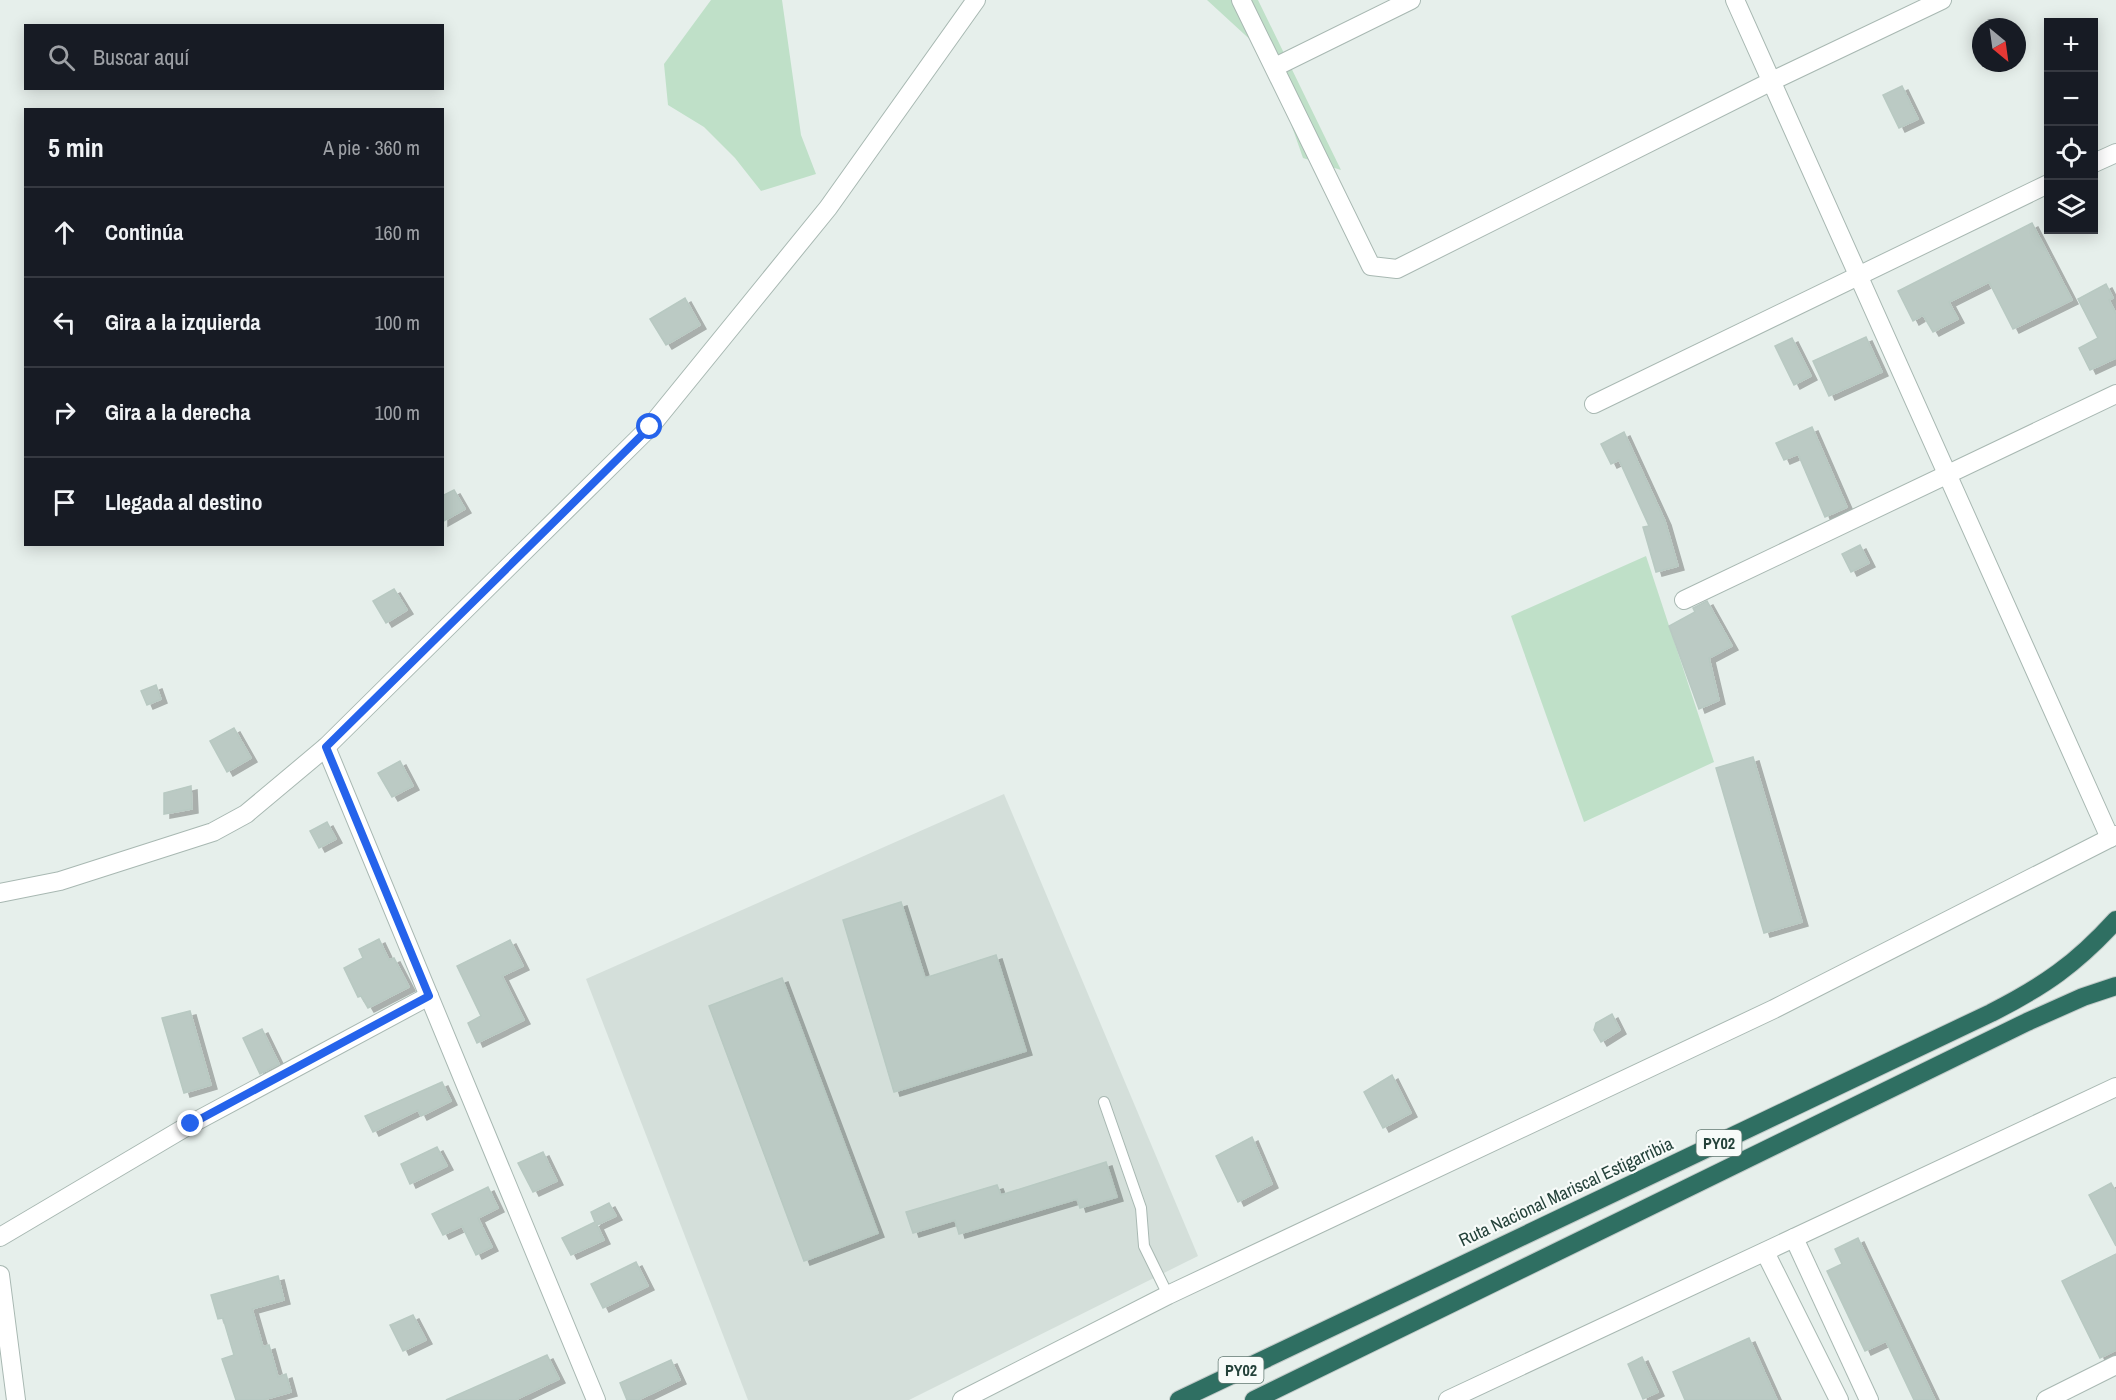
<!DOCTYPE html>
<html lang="es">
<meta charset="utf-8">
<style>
:root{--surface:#171b24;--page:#242831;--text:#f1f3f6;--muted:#9ea1a6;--line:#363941}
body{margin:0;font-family:"Archivo Narrow",sans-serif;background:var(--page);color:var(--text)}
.controls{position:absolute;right:18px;top:18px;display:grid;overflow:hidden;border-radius:0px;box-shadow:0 3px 15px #0003}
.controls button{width:54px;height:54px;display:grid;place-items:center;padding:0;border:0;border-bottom:2px solid var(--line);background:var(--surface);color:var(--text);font:30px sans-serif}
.compass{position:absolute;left:1972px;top:18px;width:54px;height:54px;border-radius:50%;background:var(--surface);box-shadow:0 3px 15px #0003;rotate:151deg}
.stop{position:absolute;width:18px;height:18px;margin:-14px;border:4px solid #2563eb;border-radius:50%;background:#fff}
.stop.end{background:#2563eb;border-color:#fff;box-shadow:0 2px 6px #0008}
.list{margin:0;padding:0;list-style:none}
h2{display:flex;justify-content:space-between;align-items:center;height:78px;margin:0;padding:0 24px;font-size:26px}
h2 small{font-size:20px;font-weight:400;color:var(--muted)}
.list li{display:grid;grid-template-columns:39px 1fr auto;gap:18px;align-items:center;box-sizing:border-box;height:90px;padding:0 24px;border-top:2px solid var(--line)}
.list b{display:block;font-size:22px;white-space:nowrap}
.list em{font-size:20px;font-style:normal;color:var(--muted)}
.icon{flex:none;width:33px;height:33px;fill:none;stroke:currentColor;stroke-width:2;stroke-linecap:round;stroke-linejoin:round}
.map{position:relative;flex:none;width:2116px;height:1400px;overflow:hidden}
.search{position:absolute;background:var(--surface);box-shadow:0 3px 15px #0003;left:24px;top:24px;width:420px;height:66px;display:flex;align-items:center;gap:15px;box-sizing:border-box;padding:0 21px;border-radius:0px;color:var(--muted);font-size:22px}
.panel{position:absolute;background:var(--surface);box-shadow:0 3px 15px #0003;left:24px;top:108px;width:420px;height:438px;border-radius:0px}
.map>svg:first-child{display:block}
</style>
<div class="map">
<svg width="2116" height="1400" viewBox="0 0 2116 1400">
<defs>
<filter id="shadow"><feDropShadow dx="6" dy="4" stdDeviation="0" flood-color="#0004"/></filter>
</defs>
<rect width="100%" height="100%" fill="#e6efeb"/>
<path fill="#d4dfda" d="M1004 794 1198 1256 909 1400H748L586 979Z"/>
<g fill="#bfe0c8">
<path d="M711 0H782L801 135 816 174 761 191 735 158 704 127 668 105 664 64Z"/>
<path d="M1207 0H1258L1341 170 1303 158 1276 81 1256 45Z"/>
<path d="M1646 556 1714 762 1584 822 1511 616Z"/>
</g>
<g fill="#bbcac4" stroke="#b8c9c2" stroke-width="1.5" filter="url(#shadow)">
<path d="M1902 86 1918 119 1899 128 1883 95Z"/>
<path d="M2032 223 2072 300 2013 329 1989 282 1949 302 1958 319 1933 332 1923 315 1913 321 1898 291Z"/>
<path d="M2106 284 2113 298 2109 300 2116 314V358L2090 370 2079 348 2098 338 2078 299Z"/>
<path d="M685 298 700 325 666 345 650 319Z"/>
<path d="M1866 337 1882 372 1829 396 1813 361Z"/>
<path d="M1792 338 1811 376 1794 385 1775 346Z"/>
<path d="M1812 427 1847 507 1825 517 1798 454 1784 460 1776 443Z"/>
<path d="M1624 432 1665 521 1678 566 1656 572 1643 527 1649 526 1619 460 1611 464 1601 444Z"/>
<path d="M454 490 465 509 442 522V496Z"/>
<path d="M1860 545 1869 563 1851 572 1842 554Z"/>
<path d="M394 589 407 610 386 623 373 601Z"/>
<path d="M1707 601 1732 646 1709 658 1719 700 1699 709 1669 626 1695 612 1693 608Z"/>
<path d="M156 685 161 699 147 705 141 691Z"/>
<path d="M234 728 251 758 227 772 210 741Z"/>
<path d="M1753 757 1802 922 1764 933 1716 768Z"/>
<path d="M400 761 413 786 392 797 378 773Z"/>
<path d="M191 786 192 809 164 814V793Z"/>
<path d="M327 822 336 839 319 848 310 831Z"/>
<path d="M901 902 925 978 996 955 1026 1051 894 1092 843 920Z"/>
<path d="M379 939 389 960 394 958 409 987 368 1008 361 996 358 997 344 968 363 958 359 949Z"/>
<path d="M510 940 523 966 502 976 524 1020 477 1043 468 1023 481 1016 457 966Z"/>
<path d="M782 978 878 1233 804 1261 709 1006Z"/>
<path d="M190 1011 211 1085 184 1093 162 1018Z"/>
<path d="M1612 1014 1620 1030 1601 1042 1594 1030 1596 1023Z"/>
<path d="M262 1029 279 1064 260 1074 243 1038Z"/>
<path d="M1392 1075 1411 1113 1383 1128 1364 1092Z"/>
<path d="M442 1082 451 1101 421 1116 418 1110 373 1132 365 1116Z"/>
<path d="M1252 1137 1272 1184 1238 1202 1216 1156Z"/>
<path d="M437 1147 447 1166 410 1184 401 1164Z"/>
<path d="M543 1152 557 1181 533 1192 518 1163Z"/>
<path d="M1106 1162 1117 1197 1080 1208 1077 1199 959 1234 955 1220 913 1233 906 1212 997 1185 1001 1195Z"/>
<path d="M2111 1183 2116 1192V1246L2089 1195Z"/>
<path d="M488 1187 498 1208 478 1218 492 1247 476 1255 462 1226 443 1235 432 1214Z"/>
<path d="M609 1203 616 1216 597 1225 604 1240 571 1255 562 1238 595 1222 591 1212Z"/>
<path d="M1858 1238 1865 1253 1935 1400H1914L1886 1341 1865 1351 1827 1271 1842 1264 1835 1249Z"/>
<path d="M2116 1254V1350L2100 1358 2062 1281Z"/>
<path d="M636 1262 648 1286 603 1308 591 1284Z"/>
<path d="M278 1276 284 1300 252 1309 263 1347 269 1345 278 1377 286 1374 291 1392 263 1400H236L222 1359 234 1355 223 1318 218 1319 211 1295Z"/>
<path d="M413 1315 426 1340 403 1351 390 1325Z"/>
<path d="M1749 1338 1777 1400H1685L1673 1372Z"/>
<path d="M547 1355 559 1379 515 1400H446Z"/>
<path d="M1642 1357 1658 1392 1643 1399 1628 1364Z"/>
<path d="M671 1360 680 1380 638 1400H627L620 1383Z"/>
</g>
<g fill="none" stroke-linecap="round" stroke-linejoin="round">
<g stroke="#a8b8b2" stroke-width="12">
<path id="lane" d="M1104 1102 1141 1208 1144 1246 1168 1295"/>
</g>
<g stroke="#a8b8b2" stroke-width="20">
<g id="street">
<path d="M1241 0 1371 266 1397 269 1772 81 1942 0"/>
<path d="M1735 0 2110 838"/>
<path d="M1275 67 1411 0"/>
<path d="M2094 163 2116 153"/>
<path d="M1594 404 2048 184"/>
<path d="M1684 600 2116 394"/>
<path d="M326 747 596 1400"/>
<path d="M0 893 60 881 213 832 246 814 326 747 650 427 828 208 976 0"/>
<path d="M0 1237 191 1124 429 996"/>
<path d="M1794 1238 1869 1400"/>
<path d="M1765 1252 1839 1400"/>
<path d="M0 1275 16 1400"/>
<path d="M962 1400 1168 1295 1774 1009 2116 835"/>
<path d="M1448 1400 2116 1087"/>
<path d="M2046 1400 2116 1365"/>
</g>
</g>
<g stroke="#c2cac8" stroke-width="20">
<g id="highway">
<path d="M1179 1400 1991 1013C2044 986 2076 964 2116 920"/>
<path d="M1254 1400 2027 1022 2083 997 2116 986"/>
</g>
</g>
<use href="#lane" stroke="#fff" stroke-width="10"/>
<use href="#street" stroke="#fff" stroke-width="18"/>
<use href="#highway" stroke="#2f6f62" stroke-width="18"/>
</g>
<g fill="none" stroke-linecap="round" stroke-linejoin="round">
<path stroke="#2563eb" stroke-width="8" d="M191 1124 429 996 326 747 650 427"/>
</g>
<g text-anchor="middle" stroke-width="4.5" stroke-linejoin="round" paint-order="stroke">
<g fill="#f7fbf9" stroke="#637a73" stroke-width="1.5">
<rect x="1696.5" y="1130" width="45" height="26" rx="4.5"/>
<rect x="1218.5" y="1357" width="45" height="26" rx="4.5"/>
</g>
<g font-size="16" font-weight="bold" fill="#24423a">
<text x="1719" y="1149">PY02</text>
<text x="1241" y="1376">PY02</text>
</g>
<g font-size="18" fill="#24423a" stroke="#f7fbf9">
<text transform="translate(1566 1192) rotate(-25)" y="6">Ruta Nacional Mariscal Estigarribia</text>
</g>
</g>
</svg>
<div class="controls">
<button>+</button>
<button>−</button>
<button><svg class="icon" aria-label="locate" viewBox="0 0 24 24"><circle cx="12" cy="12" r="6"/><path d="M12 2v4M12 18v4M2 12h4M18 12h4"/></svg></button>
<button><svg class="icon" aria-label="layers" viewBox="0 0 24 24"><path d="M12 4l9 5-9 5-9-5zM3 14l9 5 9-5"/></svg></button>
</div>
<svg class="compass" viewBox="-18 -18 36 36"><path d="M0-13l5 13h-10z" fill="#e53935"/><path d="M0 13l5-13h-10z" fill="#9ea1a6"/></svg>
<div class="stop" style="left:650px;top:427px"></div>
<div class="stop end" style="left:191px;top:1124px"></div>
<div class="search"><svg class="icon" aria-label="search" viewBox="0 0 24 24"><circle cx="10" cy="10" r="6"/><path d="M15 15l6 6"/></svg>Buscar aquí</div>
<section class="panel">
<h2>5 min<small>A pie · 360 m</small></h2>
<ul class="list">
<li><svg class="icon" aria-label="ahead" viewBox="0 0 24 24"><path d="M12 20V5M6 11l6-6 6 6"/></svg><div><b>Continúa</b></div><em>160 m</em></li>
<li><svg class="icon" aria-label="left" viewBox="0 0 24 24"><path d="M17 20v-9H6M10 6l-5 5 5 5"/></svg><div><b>Gira a la izquierda</b></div><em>100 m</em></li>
<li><svg class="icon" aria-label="right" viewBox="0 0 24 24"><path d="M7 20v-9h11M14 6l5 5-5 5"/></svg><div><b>Gira a la derecha</b></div><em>100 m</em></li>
<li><svg class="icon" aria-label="arrive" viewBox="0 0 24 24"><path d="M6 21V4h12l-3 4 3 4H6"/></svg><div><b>Llegada al destino</b></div></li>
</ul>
</section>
</div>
